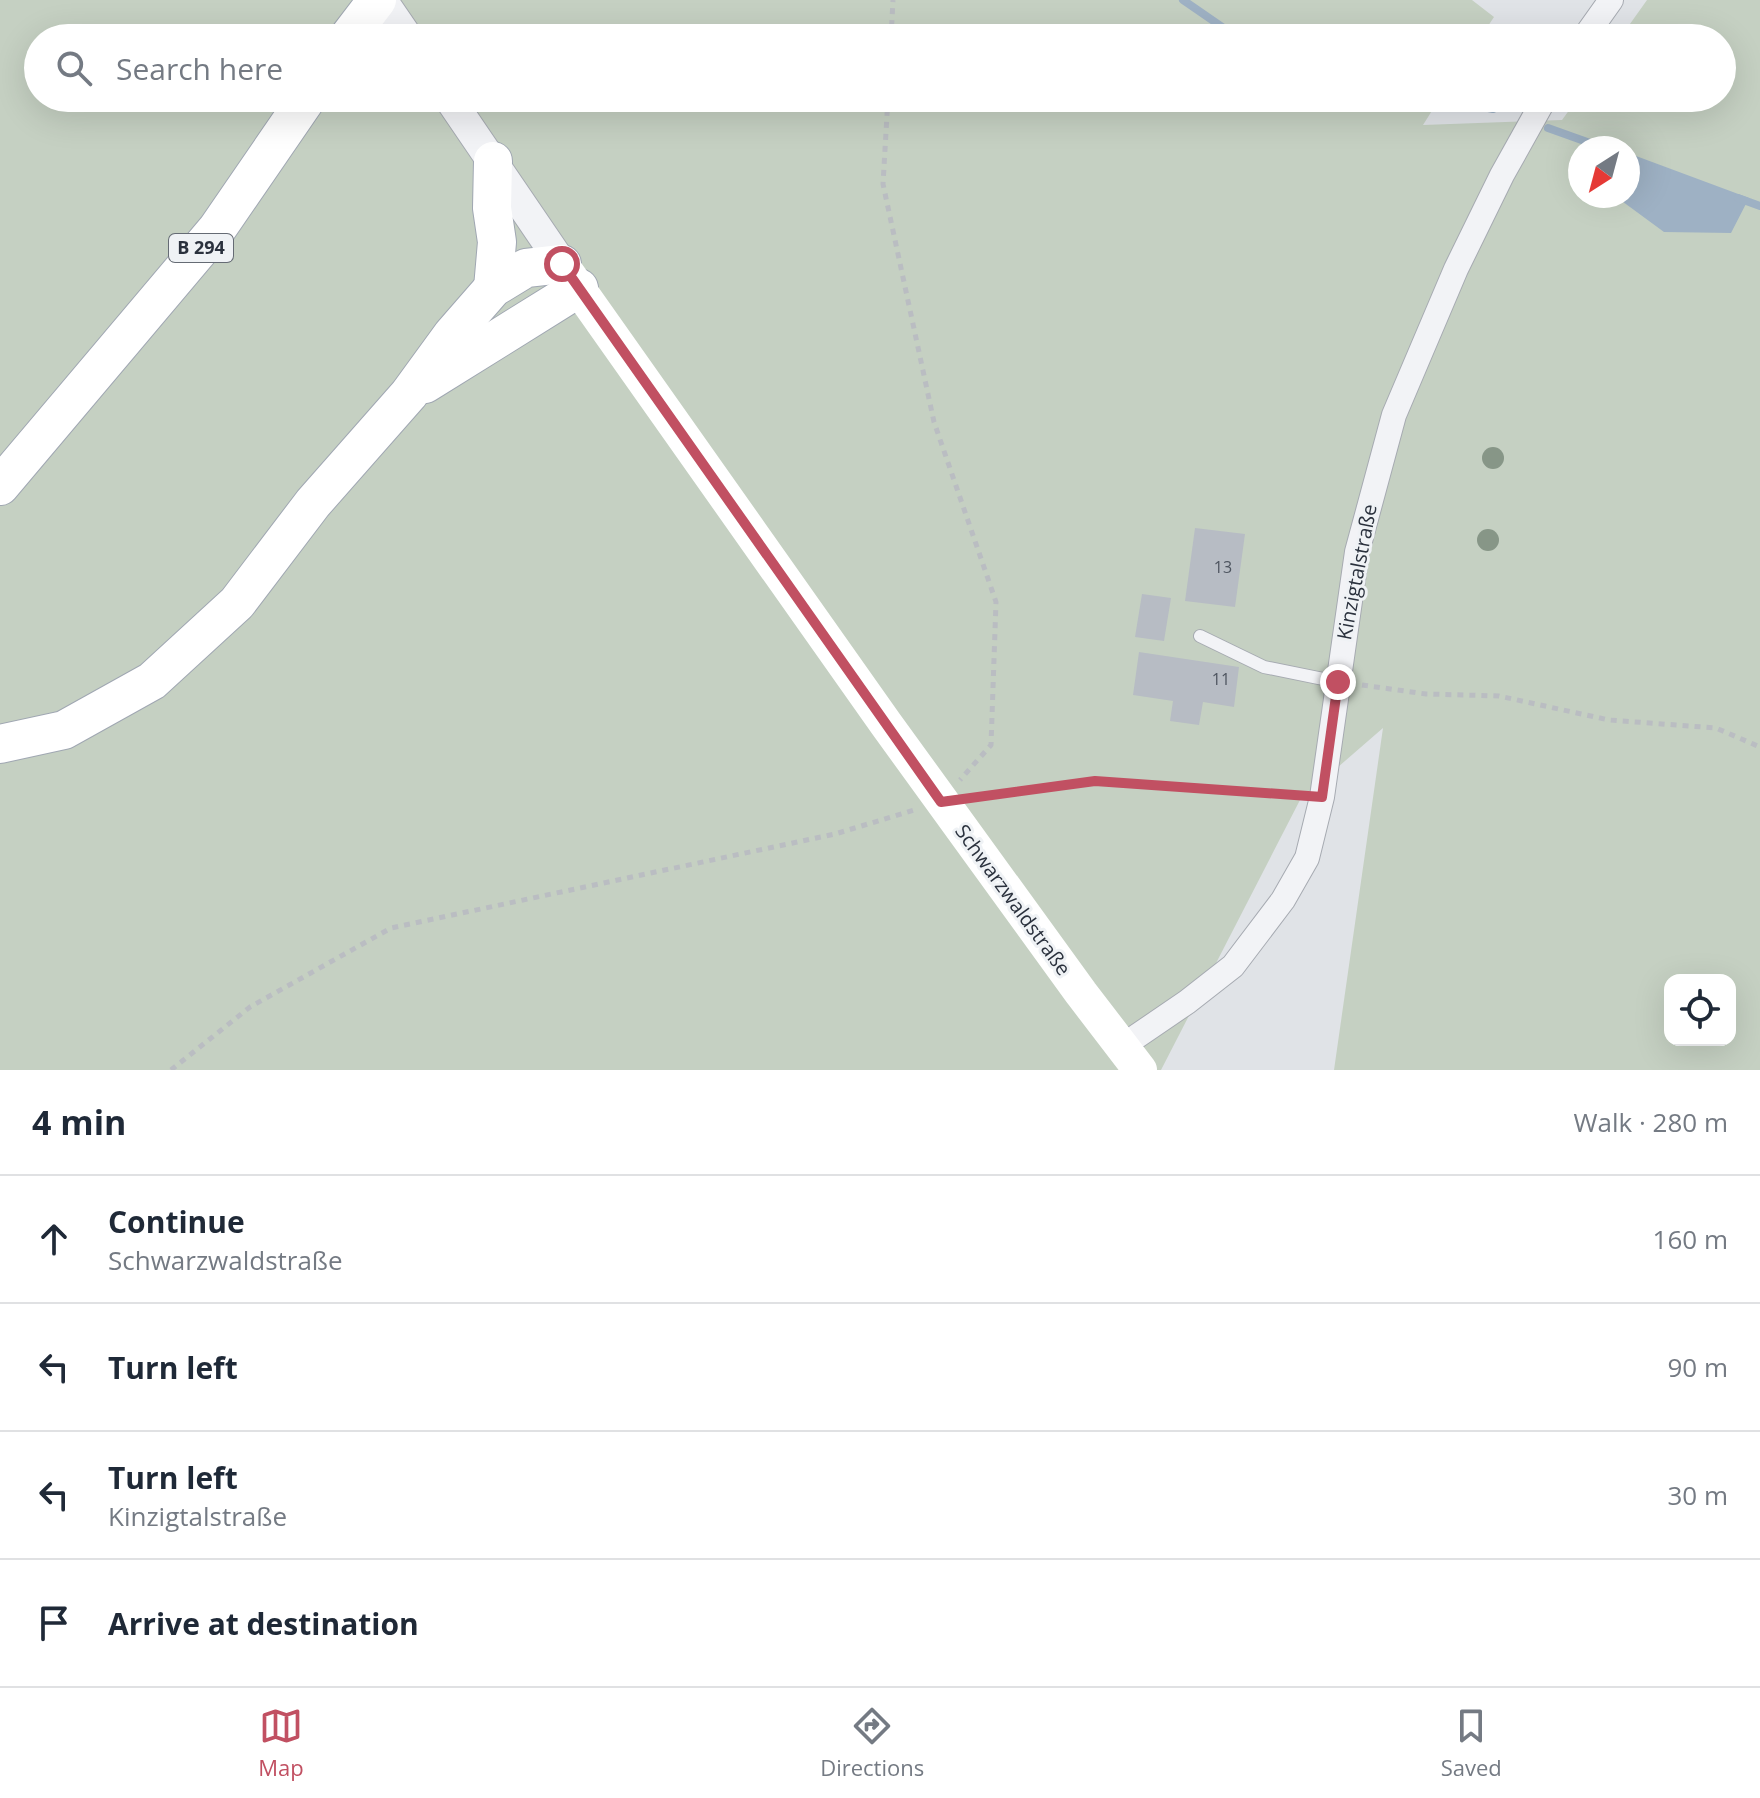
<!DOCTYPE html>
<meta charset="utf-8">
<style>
:root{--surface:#fff;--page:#f2f2f3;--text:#1f2937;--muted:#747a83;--line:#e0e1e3;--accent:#c15062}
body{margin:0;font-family:"Open Sans",sans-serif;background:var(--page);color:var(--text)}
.controls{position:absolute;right:24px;bottom:24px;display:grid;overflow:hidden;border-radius:16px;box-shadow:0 8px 32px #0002}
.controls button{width:72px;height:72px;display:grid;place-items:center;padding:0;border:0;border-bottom:2px solid var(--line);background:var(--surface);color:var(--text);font:40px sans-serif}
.compass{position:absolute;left:1568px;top:136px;width:72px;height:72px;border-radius:50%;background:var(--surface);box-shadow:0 8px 32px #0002;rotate:216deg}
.stop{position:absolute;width:24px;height:24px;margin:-18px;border:6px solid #c15062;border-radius:50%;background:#fff}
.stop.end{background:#c15062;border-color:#fff;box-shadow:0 2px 8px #0008}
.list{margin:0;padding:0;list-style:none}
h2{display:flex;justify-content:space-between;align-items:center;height:104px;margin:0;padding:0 32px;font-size:34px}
h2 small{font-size:26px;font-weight:400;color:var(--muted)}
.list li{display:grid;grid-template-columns:52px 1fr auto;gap:24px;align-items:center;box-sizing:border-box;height:128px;padding:0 32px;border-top:2px solid var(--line)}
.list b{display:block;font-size:30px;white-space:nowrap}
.list p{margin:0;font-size:26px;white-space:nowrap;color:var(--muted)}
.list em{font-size:26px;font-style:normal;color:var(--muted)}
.icon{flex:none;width:44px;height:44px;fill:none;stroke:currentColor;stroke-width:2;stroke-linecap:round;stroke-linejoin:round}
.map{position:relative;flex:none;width:1760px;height:1070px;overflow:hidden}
.search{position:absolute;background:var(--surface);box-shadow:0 8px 32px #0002;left:24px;right:24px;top:24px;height:88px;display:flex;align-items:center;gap:20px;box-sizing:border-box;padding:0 28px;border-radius:44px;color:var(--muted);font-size:30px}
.sheet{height:616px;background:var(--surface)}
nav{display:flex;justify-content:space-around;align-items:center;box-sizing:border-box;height:112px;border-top:2px solid var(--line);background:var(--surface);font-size:22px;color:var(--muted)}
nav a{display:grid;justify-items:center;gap:4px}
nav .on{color:var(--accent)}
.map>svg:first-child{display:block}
</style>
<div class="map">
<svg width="1760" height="1070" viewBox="0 0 1760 1070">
<rect width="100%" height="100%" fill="#e0e3e7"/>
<path fill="#c5d0c2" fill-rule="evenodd" d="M0 0H1472L1494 17 1480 38H38V98H1440L1423 125 1562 120 1578 98H1722V38H1620L1647 0H1760V1070H1334L1383 728 1300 800 1161 1070H0ZM1580 148H1628V196H1580ZM1670 980H1730V1040H1670Z"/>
<path fill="#9eb1c4" d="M1628 153 1749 198 1731 233 1664 232 1615 196H1628Z"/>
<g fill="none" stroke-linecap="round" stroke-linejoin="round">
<g stroke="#9eb1c4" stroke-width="8">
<path d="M1183 0 1228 31 1245 38"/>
<path d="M1439 98 1493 109"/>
<path d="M1548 128 1604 148"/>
<path d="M1738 198 1760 206"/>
</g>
</g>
<g fill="#b7bcc4">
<path d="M1195 528 1245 534 1235 607 1185 601Z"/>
<path d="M1142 594 1171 598 1164 641 1135 637Z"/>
<path d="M1139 652 1239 667 1234 707 1203 702 1199 725 1170 721 1173 701 1133 695Z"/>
</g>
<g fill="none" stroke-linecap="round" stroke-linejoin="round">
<g stroke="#a6aab1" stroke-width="14">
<path id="service" d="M1200 636 1264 667 1338 682"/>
</g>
<g stroke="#a6aab1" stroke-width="26">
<g id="minor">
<path d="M1584 38 1611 0"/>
<path d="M1121 1047 1187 1002 1233 966 1283 900 1307 858 1322 797 1357 552 1394 415 1456 269 1502 175 1545 98"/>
</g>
</g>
<g stroke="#a6aab1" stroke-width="32">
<g id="tertiary">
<path d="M382 0 408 38"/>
<path d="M449 98 562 264"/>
</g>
</g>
<g stroke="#a0a7b2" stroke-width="40">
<g id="primary">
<path d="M348 38 377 0"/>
<path d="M493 161 492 208 497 242 493 288"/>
<path d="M425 384 579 288"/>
<path d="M0 486 217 229 307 98"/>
<path d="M0 744 64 730 152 681 237 603 313 503 409 394 452 335 493 288 526 268 562 264"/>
</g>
</g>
<g stroke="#babdc2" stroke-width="5" stroke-dasharray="6 6" stroke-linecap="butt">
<path d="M891 38 893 0"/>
<path d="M888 98 883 184 934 422 996 602 991 745 960 780"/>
<path d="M1362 685 1426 694 1499 696 1609 720 1716 728 1760 747"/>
<path d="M974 797 1095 781 1299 796"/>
<path d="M171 1070 250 1007 391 928 835 834 914 810"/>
</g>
<use href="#service" stroke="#f2f3f6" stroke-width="12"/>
<use href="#minor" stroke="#f2f3f6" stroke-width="24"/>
<use href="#tertiary" stroke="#f2f3f6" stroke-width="30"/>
<path stroke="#fff" stroke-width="34" d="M564 268 886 724 1081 993 1140 1070"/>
<use href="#primary" stroke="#fff" stroke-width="38"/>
</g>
<g fill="#879687">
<circle cx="1493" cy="458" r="11"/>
<circle cx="1488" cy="540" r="11"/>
</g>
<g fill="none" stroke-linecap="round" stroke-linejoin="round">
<path stroke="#c15062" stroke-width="10" d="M562 264 941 802 1095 781 1322 797 1338 682"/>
</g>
<g text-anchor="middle" stroke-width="6" stroke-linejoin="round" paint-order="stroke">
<g font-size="16" fill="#4d545f">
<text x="1223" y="573">13</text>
<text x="1221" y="685">11</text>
</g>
<rect fill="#eff2f5" stroke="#656b74" stroke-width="2" x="169" y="234" width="64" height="28" rx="6"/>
<g font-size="18" font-weight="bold" fill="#2a313d">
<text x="201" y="254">B 294</text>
</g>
<g font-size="20" fill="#2a313d" stroke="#eff2f5">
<text transform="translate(1357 572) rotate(-79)" y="7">Kinzigtalstraße</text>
<text transform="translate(1013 900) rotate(54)" y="7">Schwarzwaldstraße</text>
</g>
</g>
</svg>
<div class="controls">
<button><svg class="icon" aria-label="locate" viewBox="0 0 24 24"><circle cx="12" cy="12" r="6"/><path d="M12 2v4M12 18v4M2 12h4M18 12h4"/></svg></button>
</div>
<svg class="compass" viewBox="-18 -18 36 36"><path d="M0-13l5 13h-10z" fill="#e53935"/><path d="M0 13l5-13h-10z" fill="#747a83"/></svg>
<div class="stop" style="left:562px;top:264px"></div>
<div class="stop end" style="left:1338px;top:682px"></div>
<div class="search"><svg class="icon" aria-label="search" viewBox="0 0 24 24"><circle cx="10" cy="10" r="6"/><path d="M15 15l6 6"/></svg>Search here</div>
</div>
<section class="sheet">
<h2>4 min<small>Walk · 280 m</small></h2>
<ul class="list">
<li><svg class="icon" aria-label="ahead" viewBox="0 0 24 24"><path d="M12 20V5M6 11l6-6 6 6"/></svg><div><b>Continue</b><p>Schwarzwaldstraße</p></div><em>160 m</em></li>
<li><svg class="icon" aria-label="left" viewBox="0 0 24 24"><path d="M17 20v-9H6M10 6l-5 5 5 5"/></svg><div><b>Turn left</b></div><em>90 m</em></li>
<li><svg class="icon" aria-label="left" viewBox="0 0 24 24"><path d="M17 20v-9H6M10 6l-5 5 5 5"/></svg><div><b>Turn left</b><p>Kinzigtalstraße</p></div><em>30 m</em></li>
<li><svg class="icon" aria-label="arrive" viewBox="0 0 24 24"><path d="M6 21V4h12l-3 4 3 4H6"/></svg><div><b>Arrive at destination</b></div></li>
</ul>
</section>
<nav>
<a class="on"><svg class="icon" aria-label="map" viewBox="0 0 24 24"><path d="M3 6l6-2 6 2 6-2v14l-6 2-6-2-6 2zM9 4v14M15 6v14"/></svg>Map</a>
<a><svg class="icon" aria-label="directions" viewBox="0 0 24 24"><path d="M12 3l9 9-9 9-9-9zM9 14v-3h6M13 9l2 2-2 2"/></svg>Directions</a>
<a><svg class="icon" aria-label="saved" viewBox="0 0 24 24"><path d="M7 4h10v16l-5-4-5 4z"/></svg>Saved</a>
</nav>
